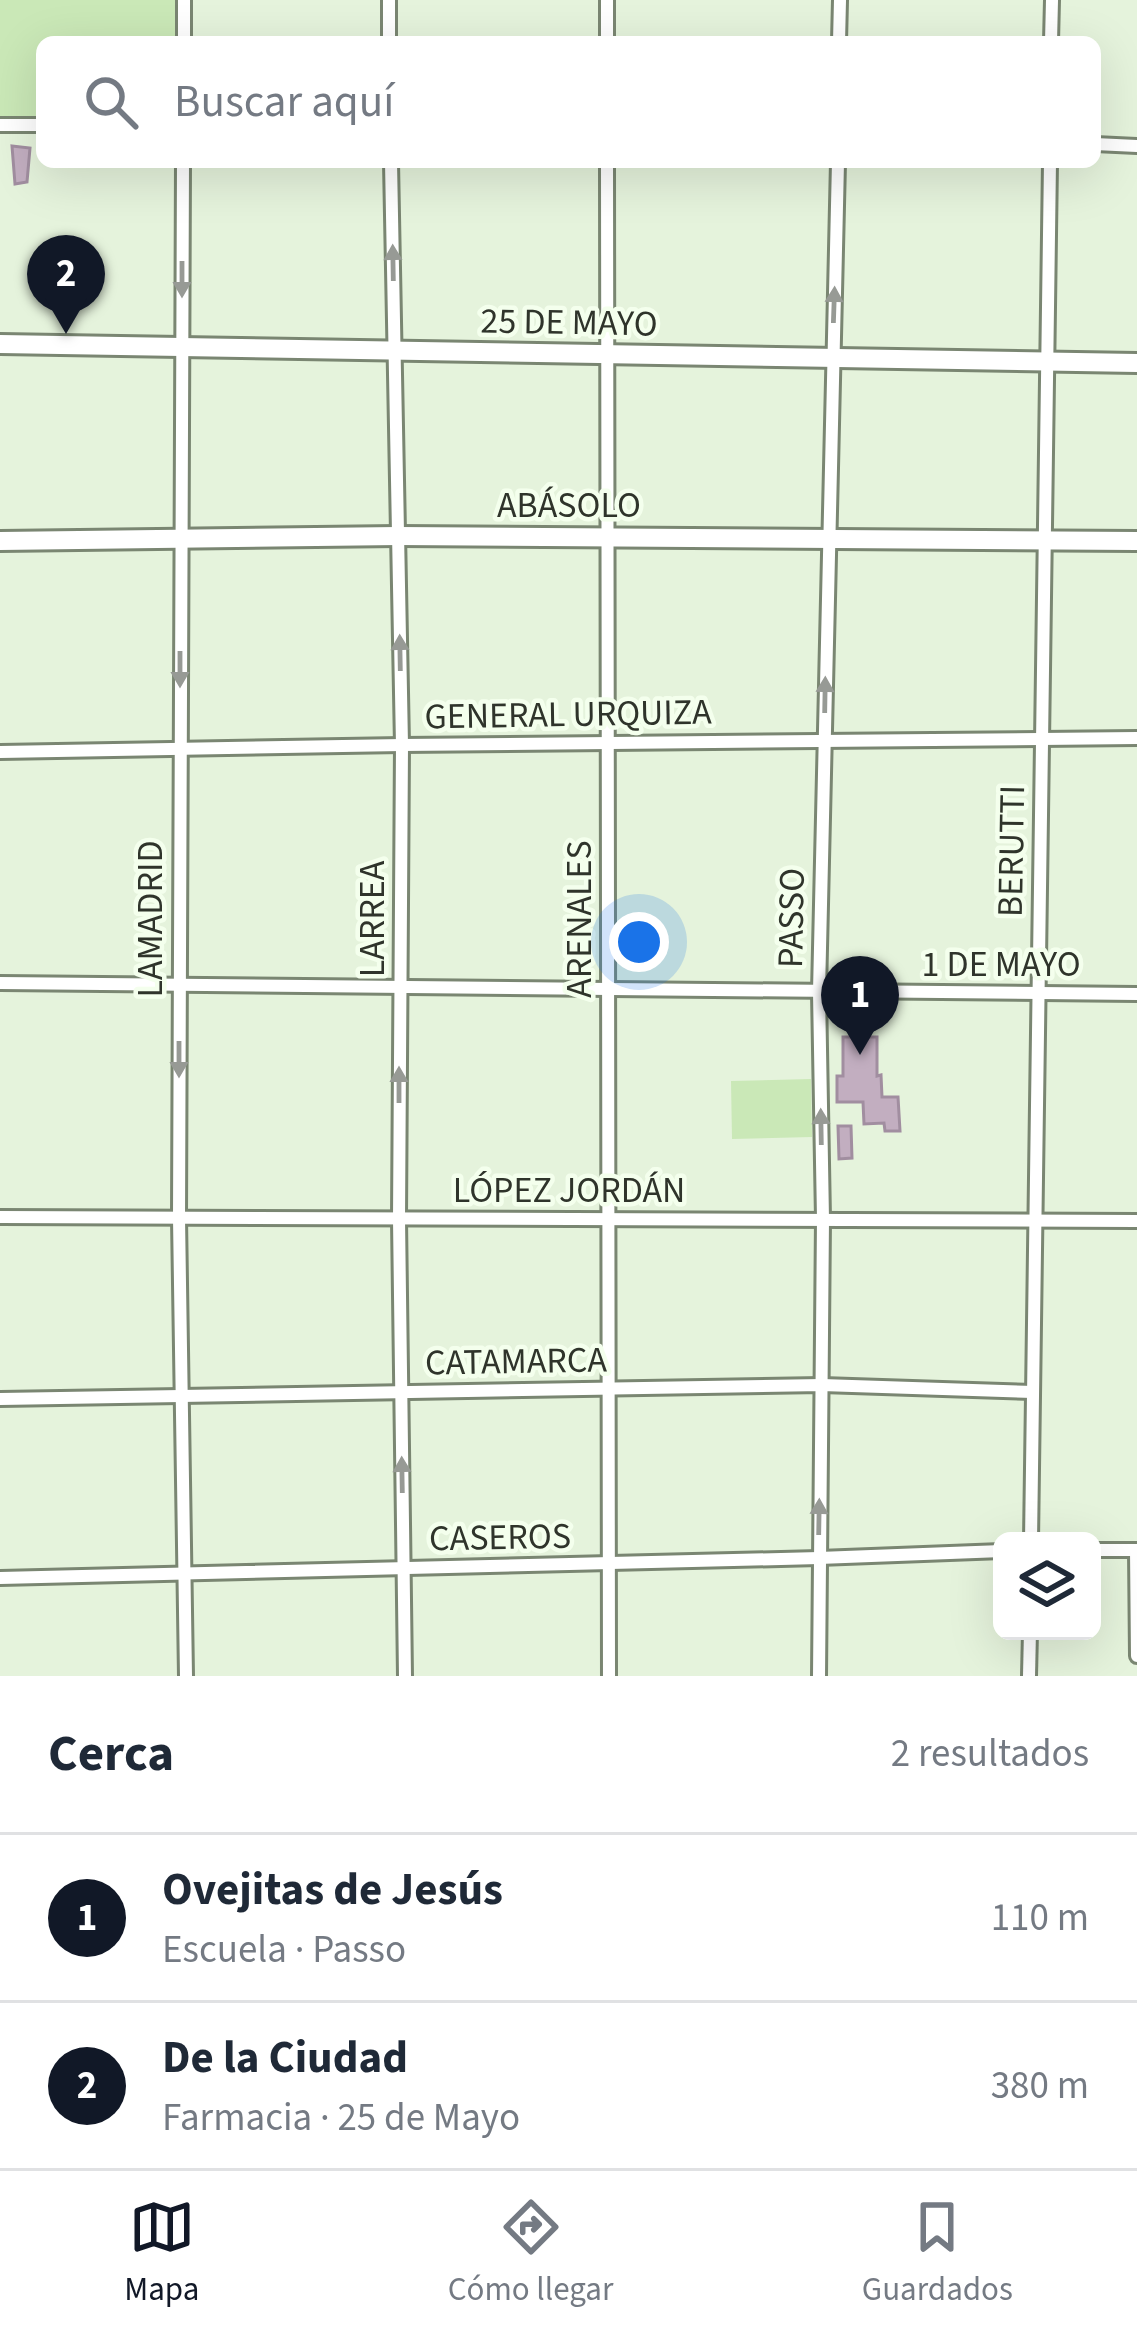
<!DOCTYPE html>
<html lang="es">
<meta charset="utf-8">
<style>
:root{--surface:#fff;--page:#f6f6f7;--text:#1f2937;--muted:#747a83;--line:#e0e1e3;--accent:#111827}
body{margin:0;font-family:"Source Sans 3",sans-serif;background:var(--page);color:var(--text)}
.controls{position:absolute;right:36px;bottom:36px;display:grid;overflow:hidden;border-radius:18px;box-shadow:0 12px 48px #0002}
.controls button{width:108px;height:108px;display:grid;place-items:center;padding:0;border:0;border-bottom:3px solid var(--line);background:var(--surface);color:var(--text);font:60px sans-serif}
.you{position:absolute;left:639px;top:942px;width:42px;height:42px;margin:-30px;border:9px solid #fff;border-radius:50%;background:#1a73e8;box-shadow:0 0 0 18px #1a73e833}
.badge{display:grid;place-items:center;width:78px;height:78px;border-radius:50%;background:var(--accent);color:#fff;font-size:39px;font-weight:700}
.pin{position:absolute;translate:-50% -99px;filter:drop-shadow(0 3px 6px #0008)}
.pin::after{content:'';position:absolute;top:63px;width:42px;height:36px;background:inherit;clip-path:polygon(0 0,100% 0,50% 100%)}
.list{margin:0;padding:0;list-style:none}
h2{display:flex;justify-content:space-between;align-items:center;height:156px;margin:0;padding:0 48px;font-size:51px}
h2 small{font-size:39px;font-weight:400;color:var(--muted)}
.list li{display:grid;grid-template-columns:78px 1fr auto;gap:36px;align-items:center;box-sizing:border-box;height:168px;padding:0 48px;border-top:3px solid var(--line)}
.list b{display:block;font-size:45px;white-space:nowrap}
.list p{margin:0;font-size:39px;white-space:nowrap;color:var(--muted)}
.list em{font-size:39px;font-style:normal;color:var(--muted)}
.icon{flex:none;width:66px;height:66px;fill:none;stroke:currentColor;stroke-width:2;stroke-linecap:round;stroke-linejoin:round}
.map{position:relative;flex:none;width:1137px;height:1676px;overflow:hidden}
.search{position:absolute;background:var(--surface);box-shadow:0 12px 48px #0002;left:36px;right:36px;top:36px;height:132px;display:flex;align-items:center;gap:30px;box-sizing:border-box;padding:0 42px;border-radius:18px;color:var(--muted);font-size:45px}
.sheet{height:492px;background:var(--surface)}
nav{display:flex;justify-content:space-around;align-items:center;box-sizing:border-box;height:168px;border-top:3px solid var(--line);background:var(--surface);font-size:33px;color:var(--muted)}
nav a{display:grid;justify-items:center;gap:6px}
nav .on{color:var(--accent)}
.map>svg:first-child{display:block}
</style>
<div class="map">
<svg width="1137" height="1676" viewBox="0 0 1137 1676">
<rect width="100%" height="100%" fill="#e5f3dc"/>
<g fill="#cae8b7">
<path d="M0 0H184V42H42V125H0Z"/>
<path d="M811 1079 812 1137 732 1139 731 1081Z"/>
</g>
<g fill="#c2aec0" stroke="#a18ea0" stroke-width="3">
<path d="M12 146 30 148 27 182 15 184Z"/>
<path d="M843 1037H877V1076L881 1075 882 1097H898L900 1131H885L884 1123 864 1124 863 1102H837V1076H843Z"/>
<path d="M838 1126H851L852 1158 839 1159Z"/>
</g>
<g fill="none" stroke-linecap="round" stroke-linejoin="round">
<g stroke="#7a8672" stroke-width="18">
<g id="street">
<path d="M389 0V42"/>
<path d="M607 0V42"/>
<path d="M184 42V0"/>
<path d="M839 42 840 0"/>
<path d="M1051 42 1052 0"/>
<path d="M0 125H42"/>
<path d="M1095 144 1137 146"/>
<path d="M183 162 179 1218 186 1676"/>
<path d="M391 162 402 745 399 1219 405 1676"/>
<path d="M607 162 609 1676"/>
<path d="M0 752 402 745 1137 738"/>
<path d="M0 983 1137 994"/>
<path d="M0 1217 1137 1221"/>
<path d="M0 1399 822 1385 1033 1392"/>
<path d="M1031 1541 1050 162"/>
<path d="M1092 1550H1137"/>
<path d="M1136 1550 1137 1656"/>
<path d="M0 1578 819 1558 1002 1551"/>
<path d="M819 1676 823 1219 819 992 838 162"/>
<path d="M1029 1676 1030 1631"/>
</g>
</g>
<g stroke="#7a8672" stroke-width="24">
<g id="secondary">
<path d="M0 344 1137 363"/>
<path d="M0 541 398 536 1137 541"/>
</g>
</g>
<use href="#street" stroke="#fff" stroke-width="12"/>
<use href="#secondary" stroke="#fff" stroke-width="18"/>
</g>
<defs><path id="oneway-solid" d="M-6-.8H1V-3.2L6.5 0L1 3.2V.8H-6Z" transform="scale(3)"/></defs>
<g fill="#979a95">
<use href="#oneway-solid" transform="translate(393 263) rotate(-91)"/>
<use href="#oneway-solid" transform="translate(182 279) rotate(90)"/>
<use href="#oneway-solid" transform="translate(834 305) rotate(-88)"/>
<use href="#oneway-solid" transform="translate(400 653) rotate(-91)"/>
<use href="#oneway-solid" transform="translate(180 669) rotate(90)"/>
<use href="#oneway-solid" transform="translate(825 695) rotate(-89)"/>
<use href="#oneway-solid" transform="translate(179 1059) rotate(90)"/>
<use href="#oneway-solid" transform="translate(399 1085) rotate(-90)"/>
<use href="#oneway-solid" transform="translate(821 1127) rotate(-91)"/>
<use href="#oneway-solid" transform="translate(402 1475) rotate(-91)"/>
<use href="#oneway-solid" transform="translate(819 1517) rotate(-89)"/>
</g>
<g text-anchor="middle" stroke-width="9" stroke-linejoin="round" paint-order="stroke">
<g font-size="36" fill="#2f342b" stroke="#f4ffed">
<text transform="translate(569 321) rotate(1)" y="13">25 DE MAYO</text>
<text x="569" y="517">ABÁSOLO</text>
<text transform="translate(568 713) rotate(-1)" y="13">GENERAL URQUIZA</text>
<text transform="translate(1010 851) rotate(-89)" y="13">BERUTTI</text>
<text transform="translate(790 918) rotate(-89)" y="13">PASSO</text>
<text transform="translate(149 919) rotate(-90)" y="13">LAMADRID</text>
<text transform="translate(371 919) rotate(-90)" y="13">LARREA</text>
<text transform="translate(578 919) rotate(-90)" y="13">ARENALES</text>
<text x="1001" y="976">1 DE MAYO</text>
<text x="569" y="1202">LÓPEZ JORDÁN</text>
<text transform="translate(516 1360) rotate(-1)" y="13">CATAMARCA</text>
<text transform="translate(500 1536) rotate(-1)" y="13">CASEROS</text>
</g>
</g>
</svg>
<div class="controls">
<button><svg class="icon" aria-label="layers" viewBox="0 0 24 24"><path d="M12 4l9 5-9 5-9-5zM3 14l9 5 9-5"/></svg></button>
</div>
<div class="you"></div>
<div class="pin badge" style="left:860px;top:1055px">1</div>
<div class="pin badge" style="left:66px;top:334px">2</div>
<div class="search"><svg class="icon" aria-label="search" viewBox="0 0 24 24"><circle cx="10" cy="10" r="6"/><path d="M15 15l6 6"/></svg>Buscar aquí</div>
</div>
<section class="sheet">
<h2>Cerca<small>2 resultados</small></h2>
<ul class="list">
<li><span class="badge">1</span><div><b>Ovejitas de Jesús</b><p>Escuela · Passo</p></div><em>110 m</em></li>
<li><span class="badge">2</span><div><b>De la Ciudad</b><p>Farmacia · 25 de Mayo</p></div><em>380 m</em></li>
</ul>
</section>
<nav>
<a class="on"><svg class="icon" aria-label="map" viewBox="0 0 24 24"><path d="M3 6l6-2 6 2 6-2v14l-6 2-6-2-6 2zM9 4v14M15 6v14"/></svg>Mapa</a>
<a><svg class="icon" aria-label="directions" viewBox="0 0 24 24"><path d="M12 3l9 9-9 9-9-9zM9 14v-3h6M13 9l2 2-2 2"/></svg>Cómo llegar</a>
<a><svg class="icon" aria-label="saved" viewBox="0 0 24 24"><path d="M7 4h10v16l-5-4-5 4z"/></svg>Guardados</a>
</nav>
